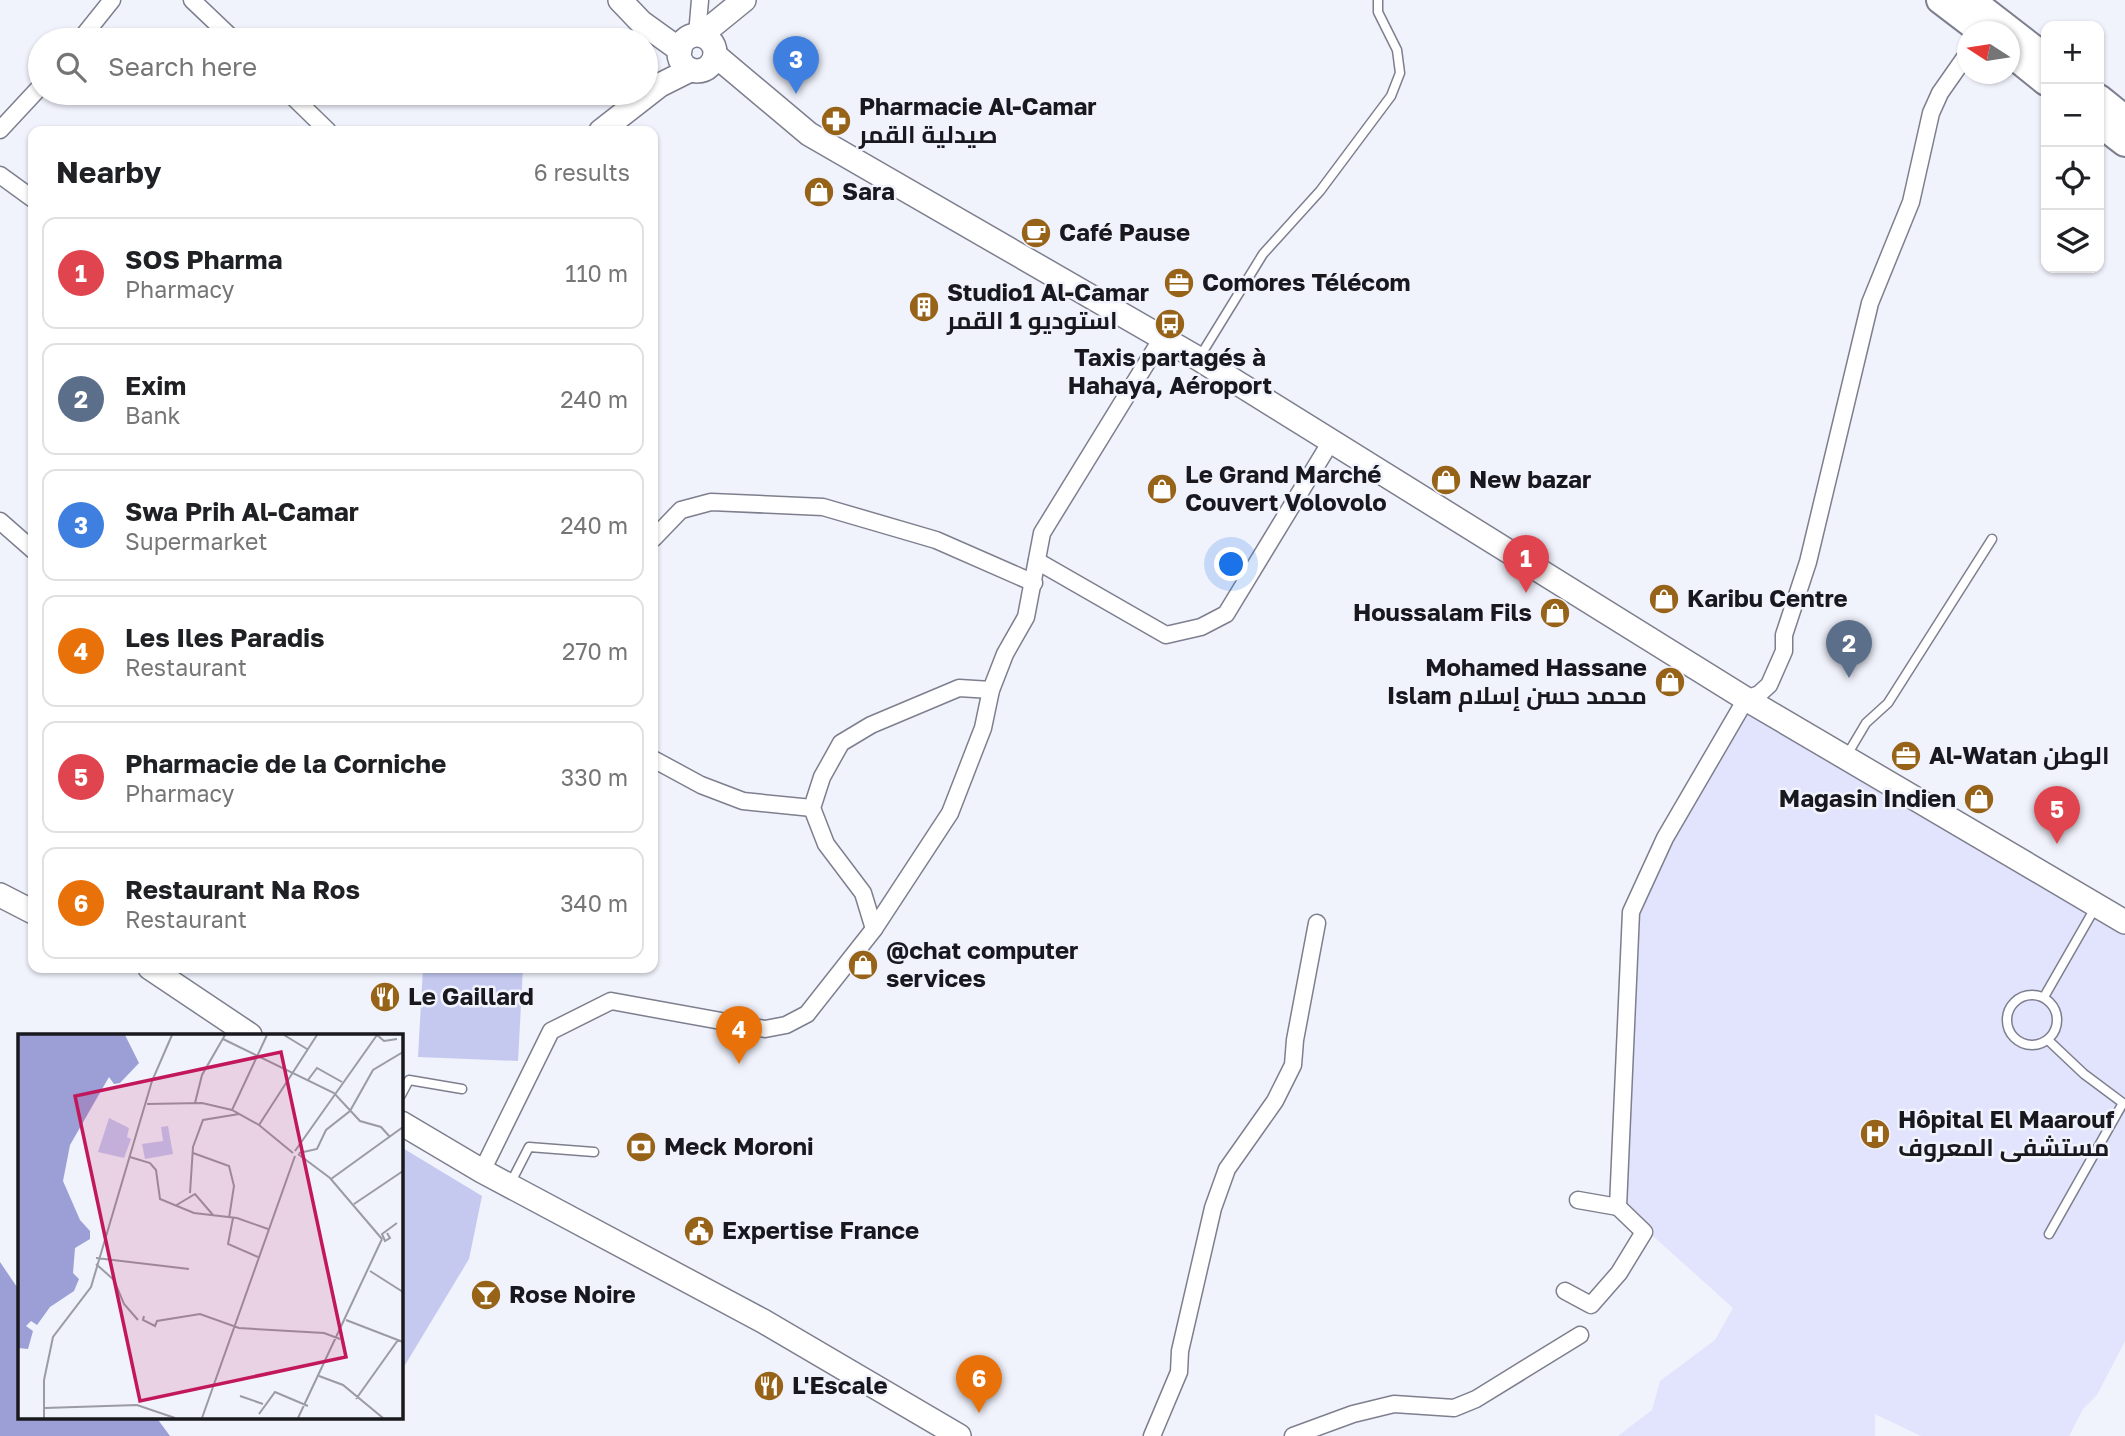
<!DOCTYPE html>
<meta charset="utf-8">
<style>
:root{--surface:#fff;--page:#f2f2f2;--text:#202124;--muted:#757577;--line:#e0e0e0;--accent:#db2777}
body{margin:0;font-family:"Golos Text",Cairo,sans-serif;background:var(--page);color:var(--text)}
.controls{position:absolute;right:21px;top:21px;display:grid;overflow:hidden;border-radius:14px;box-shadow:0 2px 5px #0004}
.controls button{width:63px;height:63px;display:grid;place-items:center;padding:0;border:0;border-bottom:2px solid var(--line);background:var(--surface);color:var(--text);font:35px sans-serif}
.compass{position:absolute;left:1957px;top:21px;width:63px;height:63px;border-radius:50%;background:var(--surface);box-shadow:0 2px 5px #0004;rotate:282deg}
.you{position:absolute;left:1232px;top:565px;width:24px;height:24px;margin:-18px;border:5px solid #fff;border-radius:50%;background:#1a73e8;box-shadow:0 0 0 10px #1a73e833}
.badge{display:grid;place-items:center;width:46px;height:46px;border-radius:50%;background:var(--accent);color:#fff;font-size:23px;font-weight:700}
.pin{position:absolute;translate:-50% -58px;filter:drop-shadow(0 2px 4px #0008)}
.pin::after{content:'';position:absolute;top:37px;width:24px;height:21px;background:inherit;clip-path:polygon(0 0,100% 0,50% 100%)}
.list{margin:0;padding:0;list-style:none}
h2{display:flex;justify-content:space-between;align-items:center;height:91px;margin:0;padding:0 28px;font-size:30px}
h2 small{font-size:23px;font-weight:400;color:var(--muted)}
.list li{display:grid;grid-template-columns:46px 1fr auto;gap:21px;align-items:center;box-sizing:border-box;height:112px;margin:0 14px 14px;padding:0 14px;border:2px solid var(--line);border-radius:14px}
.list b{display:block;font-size:26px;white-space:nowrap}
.list p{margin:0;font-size:23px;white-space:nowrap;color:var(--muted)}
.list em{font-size:23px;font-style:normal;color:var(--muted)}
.icon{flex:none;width:38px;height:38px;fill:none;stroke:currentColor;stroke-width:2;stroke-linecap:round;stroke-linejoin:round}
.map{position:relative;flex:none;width:2125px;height:1436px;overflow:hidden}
.search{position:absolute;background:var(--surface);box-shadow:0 2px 5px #0004;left:28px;top:28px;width:630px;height:77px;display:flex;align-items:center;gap:18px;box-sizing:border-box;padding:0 24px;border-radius:38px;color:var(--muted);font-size:26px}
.panel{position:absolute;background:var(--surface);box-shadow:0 2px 5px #0004;left:28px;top:126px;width:630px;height:847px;border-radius:14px}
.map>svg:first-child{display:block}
</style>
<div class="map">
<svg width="2125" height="1436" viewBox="0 0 2125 1436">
<rect width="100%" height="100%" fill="#f0f2fc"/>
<path fill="#e1e4fc" d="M1743 706 2125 935V1341L2097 1395 2083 1409 2069 1436H1921L1875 1414V1436H1618L1652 1410 1660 1381 1715 1340 1733 1308 1622 1208 1635 922 1655 874Z"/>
<g fill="#c5c9f0">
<path d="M423 968H523L518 1061 418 1057Z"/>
<path d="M401 1147 482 1196 469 1259 405 1365 401 1362Z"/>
</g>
<path fill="#9b9fd6" d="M0 1262 19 1290V1417H156L170 1436H0Z"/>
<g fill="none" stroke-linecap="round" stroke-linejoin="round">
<g stroke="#7d7f8e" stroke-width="11">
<g id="lane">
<path d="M1199 358 1263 254 1320 191 1391 96 1400 73 1397 50 1378 12V0"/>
<path d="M1847 755 1866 723 1888 703 1992 539"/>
<circle cx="2032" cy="1020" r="25"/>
<path d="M2044 997 2095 908"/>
<path d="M2048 1040 2084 1074 2123 1103 2049 1234"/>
<path d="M401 1095 409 1080 462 1089"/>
<path d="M510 1184 529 1147 594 1152"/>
</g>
</g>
<g stroke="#7d7f8e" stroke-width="19">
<g id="street">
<path d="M192 0 234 40"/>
<path d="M697 35 700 0"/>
<path d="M80 40 112 0"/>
<path d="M289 93 328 131"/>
<path d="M0 130 40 87"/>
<path d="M0 175 33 199"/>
<path d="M0 521 33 550"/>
<path d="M653 539 681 510 711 502 823 507 936 540 1034 583"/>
<path d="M1037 561 1166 635 1201 627 1226 614 1330 443"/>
<path d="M653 759 701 785 743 801 812 808"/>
<path d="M874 929 863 893 826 844 812 808 822 777 841 743 871 725 959 688 991 690"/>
<path d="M482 1171 551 1031 611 1001 765 1029 786 1025 807 1014 874 929 950 813 983 728 991 690 1005 654 1026 617 1042 533 1162 338"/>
<path d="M1578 1200 1618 1207"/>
<path d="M1565 1291 1591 1305 1619 1273 1644 1232 1618 1207 1631 912 1665 838 1746 699 1759 694 1769 685 1784 651V635L1808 562 1870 303 1911 202 1931 113 1940 93 1968 53"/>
<path d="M1152 1436 1179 1372 1180 1351 1213 1208 1227 1169 1275 1101 1293 1065 1295 1040 1317 923"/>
<path d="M1293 1436 1353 1414 1394 1404 1454 1408 1476 1399 1580 1335"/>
</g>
</g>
<g stroke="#7d7f8e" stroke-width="26">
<g id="secondary">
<path d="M620 0 641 22 680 50"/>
<path d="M701 35 744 0"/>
<circle cx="697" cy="53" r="18"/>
<path d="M715 55 809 134 1199 359 1746 699 2125 922"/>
<path d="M601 131 660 85 690 70"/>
<path d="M0 895 33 912"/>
<path d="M150 968 250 1035"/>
<path d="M401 1123 482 1171 763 1321 959 1436"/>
</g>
</g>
<g stroke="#7d7f8e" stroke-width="30">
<g id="primary">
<path d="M1940 0 1982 32"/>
<path d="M1971 0 2046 58"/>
<path d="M2010 53 2046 82"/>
<path d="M2099 98 2125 119"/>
<path d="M2099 123 2125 143"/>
</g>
</g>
<use href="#lane" stroke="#fff" stroke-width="8"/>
<use href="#street" stroke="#fff" stroke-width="16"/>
<use href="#secondary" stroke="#fff" stroke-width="23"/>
<use href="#primary" stroke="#fff" stroke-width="26"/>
</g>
<defs>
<g id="pharmacy-disc" transform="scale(1.575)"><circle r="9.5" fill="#976318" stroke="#f0f2fc"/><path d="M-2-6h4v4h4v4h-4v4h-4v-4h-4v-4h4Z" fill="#fff"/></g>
<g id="shop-disc" transform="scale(1.575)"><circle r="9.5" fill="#976318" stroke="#f0f2fc"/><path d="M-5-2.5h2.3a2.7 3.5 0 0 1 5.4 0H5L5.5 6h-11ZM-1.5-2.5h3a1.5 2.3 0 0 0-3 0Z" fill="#fff"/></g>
<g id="cafe-disc" transform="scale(1.575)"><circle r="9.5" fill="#976318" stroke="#f0f2fc"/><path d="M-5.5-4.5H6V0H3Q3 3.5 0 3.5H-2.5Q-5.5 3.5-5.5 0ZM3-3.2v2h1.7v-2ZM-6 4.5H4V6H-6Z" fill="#fff"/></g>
<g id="office-disc" transform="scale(1.575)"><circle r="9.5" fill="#976318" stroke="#f0f2fc"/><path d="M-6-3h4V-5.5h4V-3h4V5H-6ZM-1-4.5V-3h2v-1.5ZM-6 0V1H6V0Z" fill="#fff"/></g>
<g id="building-disc" transform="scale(1.575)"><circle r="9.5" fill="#976318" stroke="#f0f2fc"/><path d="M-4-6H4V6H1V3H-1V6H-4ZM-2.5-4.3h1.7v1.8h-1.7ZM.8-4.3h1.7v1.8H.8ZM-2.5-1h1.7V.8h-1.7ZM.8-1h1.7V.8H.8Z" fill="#fff"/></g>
<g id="bus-disc" transform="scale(1.575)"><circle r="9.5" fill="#976318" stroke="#f0f2fc"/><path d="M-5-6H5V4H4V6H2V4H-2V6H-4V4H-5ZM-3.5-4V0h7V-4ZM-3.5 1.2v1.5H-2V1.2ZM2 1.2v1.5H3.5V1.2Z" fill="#fff"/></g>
<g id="restaurant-disc" transform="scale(1.575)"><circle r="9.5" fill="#976318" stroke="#f0f2fc"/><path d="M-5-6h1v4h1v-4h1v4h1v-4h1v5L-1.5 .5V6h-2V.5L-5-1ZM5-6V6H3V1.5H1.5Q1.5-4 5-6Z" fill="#fff"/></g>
<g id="hospital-disc" transform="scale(1.575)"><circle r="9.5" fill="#976318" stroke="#f0f2fc"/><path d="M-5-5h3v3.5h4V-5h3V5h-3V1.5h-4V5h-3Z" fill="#fff"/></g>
<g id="bank-disc" transform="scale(1.575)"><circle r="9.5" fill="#976318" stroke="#f0f2fc"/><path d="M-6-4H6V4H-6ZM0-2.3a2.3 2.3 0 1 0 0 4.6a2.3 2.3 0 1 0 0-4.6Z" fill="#fff"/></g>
<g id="civic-disc" transform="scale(1.575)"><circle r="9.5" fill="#976318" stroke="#f0f2fc"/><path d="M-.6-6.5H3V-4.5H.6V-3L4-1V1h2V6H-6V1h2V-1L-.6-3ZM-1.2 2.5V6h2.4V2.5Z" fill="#fff"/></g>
<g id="bar-disc" transform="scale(1.575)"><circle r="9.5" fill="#976318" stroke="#f0f2fc"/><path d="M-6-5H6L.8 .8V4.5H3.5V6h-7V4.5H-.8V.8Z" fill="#fff"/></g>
</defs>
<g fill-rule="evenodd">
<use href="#pharmacy-disc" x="836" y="121"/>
<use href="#shop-disc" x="819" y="192"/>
<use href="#cafe-disc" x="1036" y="233"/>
<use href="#office-disc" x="1179" y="283"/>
<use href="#building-disc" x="924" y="307"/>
<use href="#bus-disc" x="1170" y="324"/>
<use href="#shop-disc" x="1446" y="480"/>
<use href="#shop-disc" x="1162" y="489"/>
<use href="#shop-disc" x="1664" y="599"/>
<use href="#shop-disc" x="1555" y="613"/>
<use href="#shop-disc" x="1670" y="682"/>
<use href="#office-disc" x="1906" y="756"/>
<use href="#shop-disc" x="1979" y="799"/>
<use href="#shop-disc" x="863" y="965"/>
<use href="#restaurant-disc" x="385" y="997"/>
<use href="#hospital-disc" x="1875" y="1134"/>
<use href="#bank-disc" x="641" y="1147"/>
<use href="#civic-disc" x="699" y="1231"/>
<use href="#bar-disc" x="486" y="1295"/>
<use href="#restaurant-disc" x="769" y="1386"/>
</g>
<g text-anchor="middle" stroke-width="5" stroke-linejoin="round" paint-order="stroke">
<g font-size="24" font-weight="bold" fill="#18181e" stroke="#f0f2fc" text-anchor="start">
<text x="859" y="115">Pharmacie Al-Camar<tspan x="859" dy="28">صيدلية القمر</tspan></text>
<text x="842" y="200">Sara</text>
<text x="1059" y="241">Café Pause</text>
<text x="1202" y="291">Comores Télécom</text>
<text x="947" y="301">Studio1 Al-Camar<tspan x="947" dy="28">استوديو 1 القمر</tspan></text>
<text x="1170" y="366" text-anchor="middle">Taxis partagés à<tspan x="1170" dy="28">Hahaya, Aéroport</tspan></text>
<text x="1185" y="483">Le Grand Marché<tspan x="1185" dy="28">Couvert Volovolo</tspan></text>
<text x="1469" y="488">New bazar</text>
<text x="1687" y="607">Karibu Centre</text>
<text x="1532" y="621" text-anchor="end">Houssalam Fils</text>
<text x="1647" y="676" text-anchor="end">Mohamed Hassane<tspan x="1647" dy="28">Islam محمد حسن إسلام</tspan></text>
<text x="1929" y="764">Al-Watan الوطن</text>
<text x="1956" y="807" text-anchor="end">Magasin Indien</text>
<text x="886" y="959">@chat computer<tspan x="886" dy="28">services</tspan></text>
<text x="408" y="1005">Le Gaillard</text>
<text x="1898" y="1128">Hôpital El Maarouf<tspan x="1898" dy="28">مستشفى المعروف</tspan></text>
<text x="664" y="1155">Meck Moroni</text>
<text x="722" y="1239">Expertise France</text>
<text x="509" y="1303">Rose Noire</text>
<text x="792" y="1394">L'Escale</text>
</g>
</g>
<g transform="translate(18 1034)">
<rect width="385" height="385" fill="#f0f2fc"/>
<path d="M91 84 111 94 109 103 113 105 106 124 80 118ZM150 92 155 120 127 125 124 110 145 107 143 93Z" fill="#c5c9f0"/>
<path d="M0 1H107L121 29 102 49 96 50 91 43 52 111 45 147 62 186 72 197V205L57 214 55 239 61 245 56 257 32 273 19 291 13 287 8 292 15 297 10 315 0 314Z" fill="#9b9fd6"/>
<path fill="none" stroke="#9a9ba3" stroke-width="2" d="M266 1 289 15M359 1 366 7 379 5M205 5 316 59 342 87 363 93 372 103M290 46 299 34 324 48M177 69 184 41 207 1M129 70 184 69 214 76 241 91 275 119M214 76 249 1M241 91 299 1M277 117 359 1M175 119 211 132 216 152 211 184M281 119 299 115 308 96 332 77 355 36 385 18M280 120 312 144 364 205M112 123 132 129 138 136 142 165 176 179 219 184 250 195M313 145 385 93M172 159 175 113 185 86 221 80M336 170 385 137M157 172 177 160 195 181M215 184 210 210 240 223M369 199 372 204 367 207 364 200 379 189M78 224 171 235M78 230 96 246 106 270 120 286M352 237 385 258M126 282 125 286 137 292 139 287 182 280 221 294 306 299 322 305M328 286 385 308M301 342 325 351 365 384M222 362 245 370M338 365 380 306M27 374 119 371 157 384M241 380 257 358 290 372M26 384V346L35 303 73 253 134 47 154 1M184 384 277 122M280 384 364 205"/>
<path fill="#c2185b" fill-opacity="0.15" stroke="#c2185b" stroke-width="3.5" d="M263 18 328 323 122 367 57 62Z"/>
<rect width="385" height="385" fill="none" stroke="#18181e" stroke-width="3.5"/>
</g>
</svg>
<div class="controls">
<button>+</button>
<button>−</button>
<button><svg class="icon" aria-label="locate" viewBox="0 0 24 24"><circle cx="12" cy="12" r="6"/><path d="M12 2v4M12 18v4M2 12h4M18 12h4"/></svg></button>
<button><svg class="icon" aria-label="layers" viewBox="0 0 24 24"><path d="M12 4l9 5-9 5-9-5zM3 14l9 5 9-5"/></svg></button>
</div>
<svg class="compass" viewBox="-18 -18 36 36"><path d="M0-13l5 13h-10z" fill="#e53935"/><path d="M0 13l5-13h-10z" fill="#757577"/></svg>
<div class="you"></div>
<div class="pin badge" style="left:1526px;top:593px;background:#e0444e">1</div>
<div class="pin badge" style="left:1849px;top:678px;background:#5c6f8a">2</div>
<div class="pin badge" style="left:796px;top:94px;background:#3f7fe0">3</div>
<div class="pin badge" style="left:739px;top:1064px;background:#e8710a">4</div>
<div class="pin badge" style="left:2057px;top:844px;background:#e0444e">5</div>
<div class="pin badge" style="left:979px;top:1413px;background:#e8710a">6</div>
<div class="search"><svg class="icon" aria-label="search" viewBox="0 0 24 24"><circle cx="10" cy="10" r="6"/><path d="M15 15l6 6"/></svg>Search here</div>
<section class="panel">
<h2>Nearby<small>6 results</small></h2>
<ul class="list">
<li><span class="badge" style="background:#e0444e">1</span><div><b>SOS Pharma</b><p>Pharmacy</p></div><em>110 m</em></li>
<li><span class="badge" style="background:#5c6f8a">2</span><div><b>Exim</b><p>Bank</p></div><em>240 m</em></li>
<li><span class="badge" style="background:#3f7fe0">3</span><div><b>Swa Prih Al-Camar</b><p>Supermarket</p></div><em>240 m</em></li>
<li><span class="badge" style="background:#e8710a">4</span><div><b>Les Iles Paradis</b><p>Restaurant</p></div><em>270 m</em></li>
<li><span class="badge" style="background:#e0444e">5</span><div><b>Pharmacie de la Corniche</b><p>Pharmacy</p></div><em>330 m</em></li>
<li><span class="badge" style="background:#e8710a">6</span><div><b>Restaurant Na Ros</b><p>Restaurant</p></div><em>340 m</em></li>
</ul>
</section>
</div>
